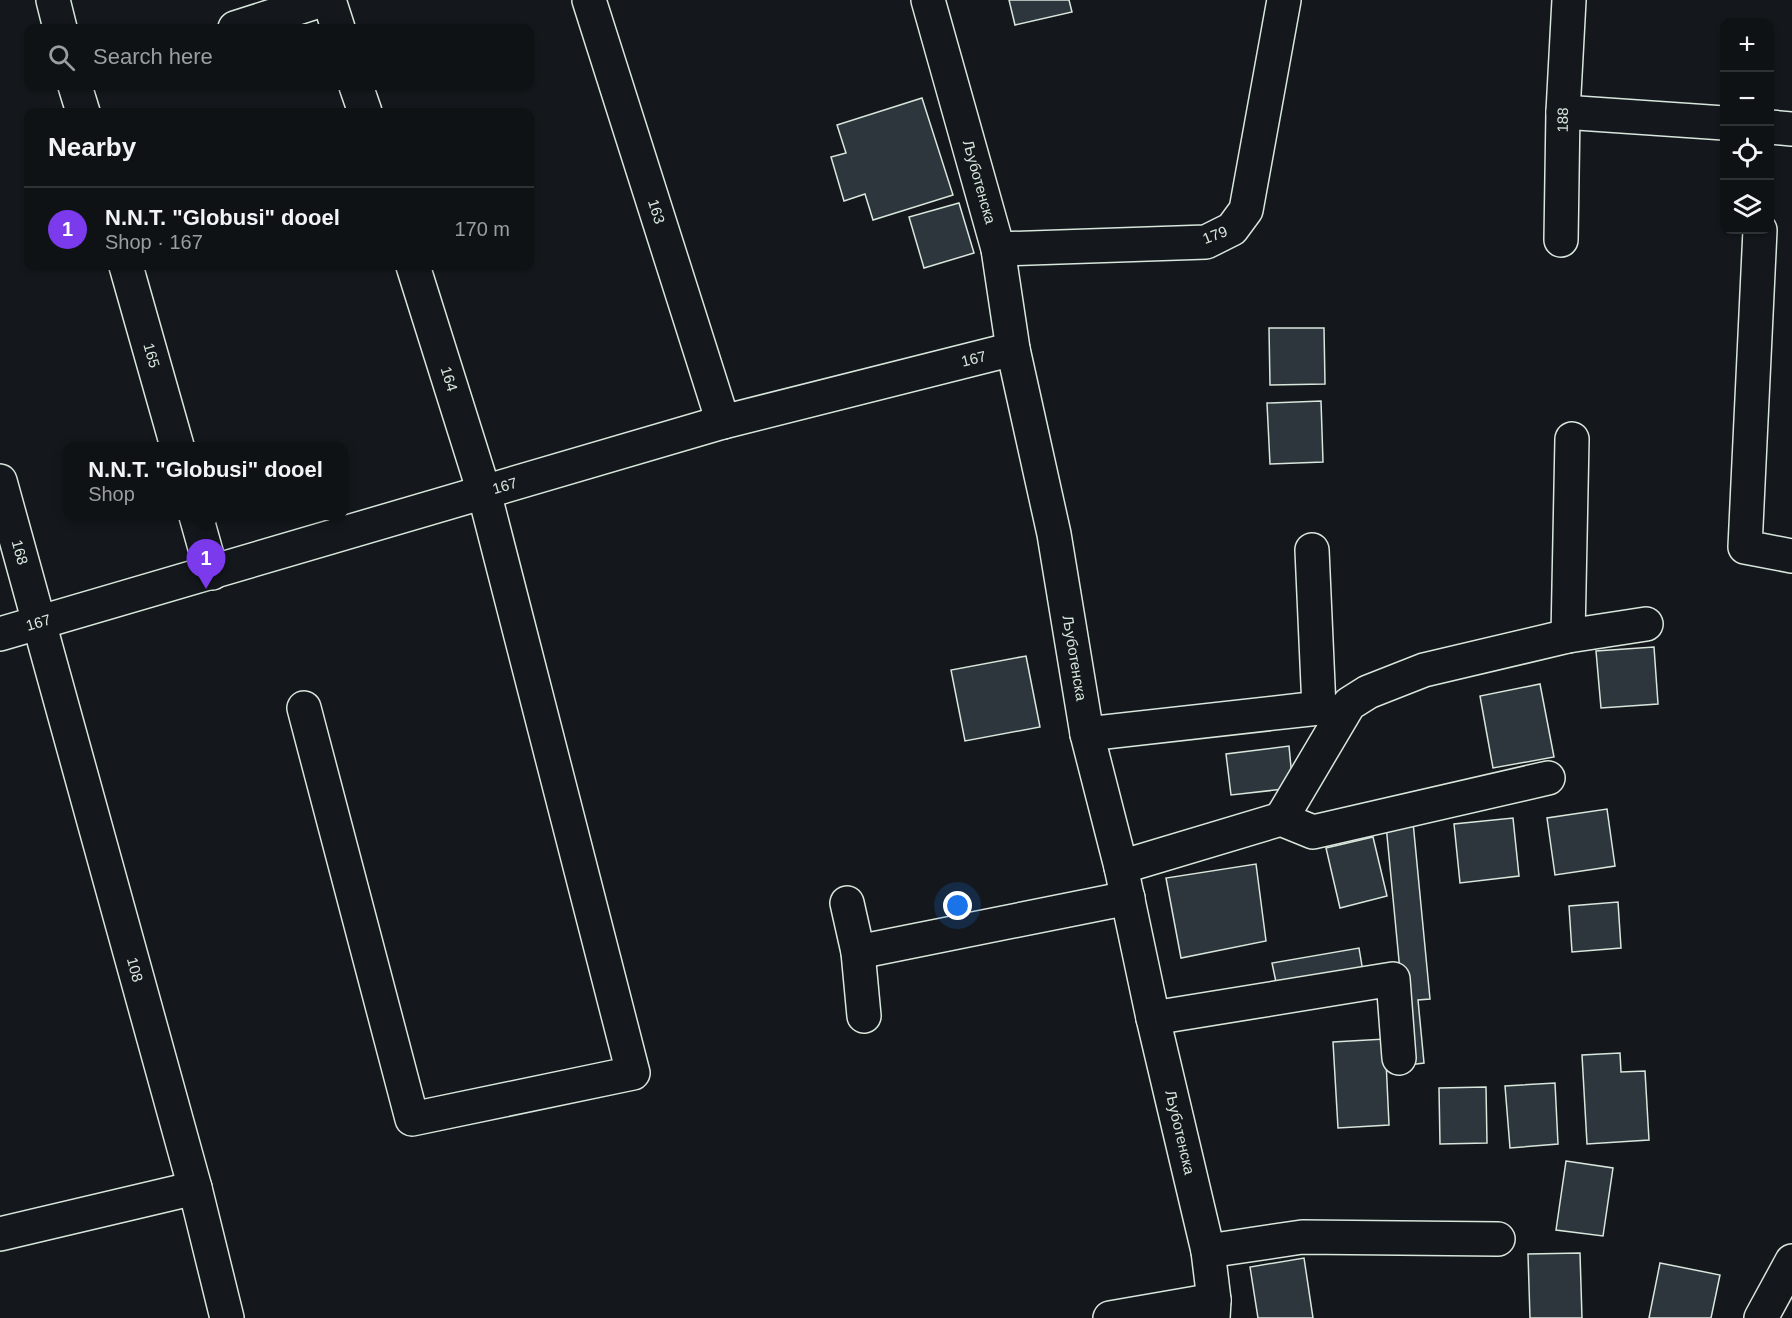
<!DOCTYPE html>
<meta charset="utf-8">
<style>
:root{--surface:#0f1215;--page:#1d2022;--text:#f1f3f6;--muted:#9b9ea0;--line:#2f3234;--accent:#7c3aed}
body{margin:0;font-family:Arial,sans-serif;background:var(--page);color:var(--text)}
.controls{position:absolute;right:18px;top:18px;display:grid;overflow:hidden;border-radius:12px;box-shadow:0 2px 4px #0004}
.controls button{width:54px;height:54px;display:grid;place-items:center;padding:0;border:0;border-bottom:2px solid var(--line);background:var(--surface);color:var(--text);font:30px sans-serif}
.you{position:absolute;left:958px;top:906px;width:21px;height:21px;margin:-15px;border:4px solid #fff;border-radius:50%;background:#1a73e8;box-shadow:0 0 0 9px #1a73e833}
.badge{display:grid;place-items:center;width:39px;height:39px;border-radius:50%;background:var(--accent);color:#fff;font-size:20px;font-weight:700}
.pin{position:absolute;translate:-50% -50px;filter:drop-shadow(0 2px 3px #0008)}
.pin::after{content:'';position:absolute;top:32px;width:21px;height:18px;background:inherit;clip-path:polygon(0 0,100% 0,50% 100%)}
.popup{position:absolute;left:63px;top:442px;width:285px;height:78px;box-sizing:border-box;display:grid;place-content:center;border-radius:12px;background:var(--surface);filter:drop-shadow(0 2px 4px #0005);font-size:20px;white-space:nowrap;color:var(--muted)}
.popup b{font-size:22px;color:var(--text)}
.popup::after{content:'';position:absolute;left:50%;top:100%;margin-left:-12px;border:12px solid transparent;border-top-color:var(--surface)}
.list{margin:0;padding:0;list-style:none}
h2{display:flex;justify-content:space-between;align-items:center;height:78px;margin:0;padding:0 24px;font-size:26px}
h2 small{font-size:20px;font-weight:400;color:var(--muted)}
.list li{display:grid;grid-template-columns:39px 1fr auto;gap:18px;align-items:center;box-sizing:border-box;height:84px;padding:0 24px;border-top:2px solid var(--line)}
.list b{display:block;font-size:22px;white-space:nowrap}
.list p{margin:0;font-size:20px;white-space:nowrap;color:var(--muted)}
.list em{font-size:20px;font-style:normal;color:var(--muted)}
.icon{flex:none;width:33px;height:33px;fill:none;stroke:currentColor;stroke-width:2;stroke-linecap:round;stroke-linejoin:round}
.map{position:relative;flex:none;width:1792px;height:1318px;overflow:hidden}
.search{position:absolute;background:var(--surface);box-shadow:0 2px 4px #0004;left:24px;top:24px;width:510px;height:66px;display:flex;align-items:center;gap:15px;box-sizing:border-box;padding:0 21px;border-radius:12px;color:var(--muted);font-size:22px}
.panel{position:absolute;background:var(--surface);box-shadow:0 2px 4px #0004;left:24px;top:108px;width:510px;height:162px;border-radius:12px}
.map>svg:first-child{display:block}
</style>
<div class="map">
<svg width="1792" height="1318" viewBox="0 0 1792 1318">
<rect width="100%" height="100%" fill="#14181c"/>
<g fill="#2c363c" stroke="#d8e6dc" stroke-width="1.5">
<path d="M1009 0H1069L1072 12 1015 25Z"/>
<path d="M922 98 953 195 873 220 865 194 844 201 831 157 846 153 837 125Z"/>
<path d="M959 203 974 253 924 268 909 217Z"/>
<path d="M1269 328H1324L1325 384 1270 385Z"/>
<path d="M1321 401 1323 462 1270 464 1267 403Z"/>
<path d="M1654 647 1658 704 1601 708 1596 651Z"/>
<path d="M1026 656 1040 727 965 741 951 670Z"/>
<path d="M1540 684 1554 757 1493 768 1480 696Z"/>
<path d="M1289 746 1293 788 1231 795 1226 754Z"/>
<path d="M1607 809 1615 866 1555 875 1547 818Z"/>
<path d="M1513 818 1519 876 1460 883 1454 824Z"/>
<path d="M1413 822 1430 999 1418 1000 1424 1063 1409 1065 1386 825Z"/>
<path d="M1373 837 1387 896 1340 908 1326 848Z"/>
<path d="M1256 864 1266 941 1181 958 1166 878Z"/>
<path d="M1618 902 1621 948 1572 952 1569 906Z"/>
<path d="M1359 948 1363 972 1277 987 1272 963Z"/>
<path d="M1385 1039 1389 1125 1338 1128 1333 1042Z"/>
<path d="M1620 1053 1621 1072 1645 1071 1649 1140 1587 1144 1582 1055Z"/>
<path d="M1555 1083 1558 1144 1510 1148 1505 1086Z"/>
<path d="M1486 1087 1487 1143 1440 1144 1439 1088Z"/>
<path d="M1566 1161 1613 1168 1603 1236 1556 1230Z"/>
<path d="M1580 1253 1582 1318H1530L1528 1254Z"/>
<path d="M1304 1258 1313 1318H1258L1250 1267Z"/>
<path d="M1660 1263 1720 1275 1711 1318H1649Z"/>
</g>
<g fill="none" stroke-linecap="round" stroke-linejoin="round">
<g stroke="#d8e6dc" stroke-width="36">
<g id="minor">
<path d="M53 0 60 28"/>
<path d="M329 0 338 28"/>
<path id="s1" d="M589 0 723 422"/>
<path d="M235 28 322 0"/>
<path d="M75 86 83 112"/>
<path d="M356 86 365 112"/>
<path d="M1563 112 1724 123"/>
<path d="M1770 127 1792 129"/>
<path d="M1760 230 1745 547 1792 556"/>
<path id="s2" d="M1561 240 1563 112 1569 0"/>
<path d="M998 249 1206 242 1232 229 1246 210 1284 0"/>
<path id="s3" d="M126 266 177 446"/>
<path id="s4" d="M0 481 195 1188 227 1318"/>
<path d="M196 516 212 573"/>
<path id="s5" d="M0 634 723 422 1013 349"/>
<path d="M1568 636 1572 439"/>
<path d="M304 708 412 1119 633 1073 484 492 413 266"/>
<path d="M1087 734 1319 708 1312 550"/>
<path d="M1281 819 1349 704 1368 692 1424 670 1568 636 1646 624"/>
<path d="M1121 867 1281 819 1313 832 1548 778"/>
<path d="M847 903 858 952 864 1016"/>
<path d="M858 952 1128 898"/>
<path d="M1153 1018 1393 979 1399 1058"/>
<path d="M0 1234 195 1188"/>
<path d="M1208 1251 1302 1237 1498 1239"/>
<path d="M1110 1318 1214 1300"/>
<path d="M1761 1318 1792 1261"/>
</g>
</g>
<g stroke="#d8e6dc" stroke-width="36">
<g id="major">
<path id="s6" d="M928 0 998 249 1013 349 1054 534 1087 734 1121 867 1153 1018 1208 1251 1214 1300 1213 1318"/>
</g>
</g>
<use href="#minor" stroke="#14181c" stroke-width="33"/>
<use href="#major" stroke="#14181c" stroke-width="33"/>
</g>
<g text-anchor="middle" stroke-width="4.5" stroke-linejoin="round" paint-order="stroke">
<g font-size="15" fill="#d8e6dc" stroke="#14181c">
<text dy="5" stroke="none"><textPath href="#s2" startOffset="120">188</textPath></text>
<text dy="5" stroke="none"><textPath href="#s6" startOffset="189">Љуботенска</textPath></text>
<text dy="5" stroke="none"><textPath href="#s1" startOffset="222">163</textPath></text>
<text transform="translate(1215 235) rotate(-21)" y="5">179</text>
<text dy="5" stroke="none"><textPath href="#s3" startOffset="93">165</textPath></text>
<text dy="5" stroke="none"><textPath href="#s5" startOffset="1012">167</textPath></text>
<text transform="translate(449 379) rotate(73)" y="5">164</text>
<text dy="5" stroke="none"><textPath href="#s5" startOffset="526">167</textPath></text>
<text dy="5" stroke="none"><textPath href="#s4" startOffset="74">168</textPath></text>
<text dy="5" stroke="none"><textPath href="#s5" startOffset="40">167</textPath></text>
<text dy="5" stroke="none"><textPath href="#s6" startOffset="675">Љуботенска</textPath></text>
<text dy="5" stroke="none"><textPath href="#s4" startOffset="507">108</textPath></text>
<text dy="5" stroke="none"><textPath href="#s6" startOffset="1161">Љуботенска</textPath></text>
</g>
</g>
</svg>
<div class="controls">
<button>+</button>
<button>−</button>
<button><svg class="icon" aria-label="locate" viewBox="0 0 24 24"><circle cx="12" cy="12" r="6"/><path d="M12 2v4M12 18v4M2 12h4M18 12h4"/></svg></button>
<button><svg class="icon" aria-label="layers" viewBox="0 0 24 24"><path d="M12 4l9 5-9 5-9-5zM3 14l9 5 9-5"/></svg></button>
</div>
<div class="you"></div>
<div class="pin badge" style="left:206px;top:589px">1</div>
<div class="popup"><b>N.N.T. &quot;Globusi&quot; dooel</b>Shop</div>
<div class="search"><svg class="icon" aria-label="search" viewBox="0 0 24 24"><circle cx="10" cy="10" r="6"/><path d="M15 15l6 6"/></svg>Search here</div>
<section class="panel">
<h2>Nearby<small></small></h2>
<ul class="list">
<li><span class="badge">1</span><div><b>N.N.T. &quot;Globusi&quot; dooel</b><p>Shop · 167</p></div><em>170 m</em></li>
</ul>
</section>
</div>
